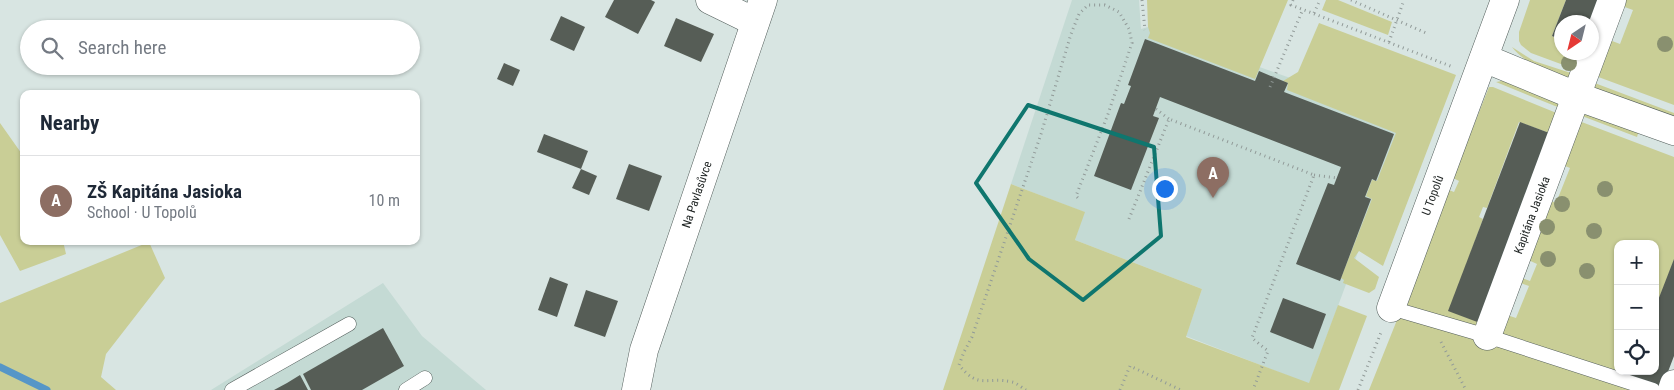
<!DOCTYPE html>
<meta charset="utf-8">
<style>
:root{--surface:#fff;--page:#f6f6f7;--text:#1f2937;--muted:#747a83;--line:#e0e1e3;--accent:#c53451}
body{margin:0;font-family:"Roboto Condensed",sans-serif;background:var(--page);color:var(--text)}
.controls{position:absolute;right:15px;bottom:15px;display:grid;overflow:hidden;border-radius:10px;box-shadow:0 1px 4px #0004}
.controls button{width:45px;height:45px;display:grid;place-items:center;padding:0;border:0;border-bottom:1px solid var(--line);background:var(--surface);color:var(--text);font:25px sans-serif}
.compass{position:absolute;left:1554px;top:15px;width:45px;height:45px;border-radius:50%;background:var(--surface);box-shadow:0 1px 4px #0004;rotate:215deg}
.you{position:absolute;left:1164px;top:188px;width:18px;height:18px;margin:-12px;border:4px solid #fff;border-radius:50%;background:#1a73e8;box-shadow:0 0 0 8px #1a73e833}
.badge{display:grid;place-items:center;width:32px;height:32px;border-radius:50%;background:var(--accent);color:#fff;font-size:16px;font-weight:700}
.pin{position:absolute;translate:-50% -41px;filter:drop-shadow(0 1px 2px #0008)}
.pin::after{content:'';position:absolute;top:26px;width:18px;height:15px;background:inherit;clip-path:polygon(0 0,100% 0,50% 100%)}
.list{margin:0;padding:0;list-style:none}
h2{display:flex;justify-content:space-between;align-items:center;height:65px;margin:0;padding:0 20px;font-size:21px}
h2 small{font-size:16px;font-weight:400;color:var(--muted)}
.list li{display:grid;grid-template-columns:32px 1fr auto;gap:15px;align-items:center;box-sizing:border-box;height:90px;padding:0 20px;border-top:1px solid var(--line)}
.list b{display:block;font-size:19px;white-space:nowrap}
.list p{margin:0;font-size:16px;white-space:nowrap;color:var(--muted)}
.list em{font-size:16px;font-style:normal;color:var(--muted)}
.icon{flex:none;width:28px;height:28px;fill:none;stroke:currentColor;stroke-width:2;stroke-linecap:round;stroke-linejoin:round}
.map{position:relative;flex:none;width:1674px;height:390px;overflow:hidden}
.search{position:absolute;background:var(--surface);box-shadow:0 1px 4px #0004;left:20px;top:20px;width:400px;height:55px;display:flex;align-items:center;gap:12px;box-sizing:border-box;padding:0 18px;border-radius:28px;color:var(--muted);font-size:19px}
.panel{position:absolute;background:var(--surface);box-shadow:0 1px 4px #0004;left:20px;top:90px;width:400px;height:155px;border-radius:10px}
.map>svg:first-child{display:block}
</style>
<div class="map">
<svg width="1674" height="390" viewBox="0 0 1674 390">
<rect width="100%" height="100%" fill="#d8e5e2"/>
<g fill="#c4dad4">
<path d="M1072 0H1139L1141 29 1148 27 1407 120 1309 384 1186 336 1202 289 1075 240 1084 212 1011 184Z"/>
<path d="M383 283 422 336 486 390H211Z"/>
</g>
<g fill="#c9ce96">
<path d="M1147 0H1288L1255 79 1148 38 1150 33 1148 27Z"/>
<path d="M1326 0H1338L1392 22 1388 35 1322 10Z"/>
<path d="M1530 0H1566L1552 36 1561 40 1562 52 1583 53 1577 70 1531 53 1521 45 1519 41V32Z"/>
<path d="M1621 0H1674V105L1593 75 1607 39 1620 44 1633 10 1619 5Z"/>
<path d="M1319 23 1456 75 1383 266 1359 251 1354 258 1379 277 1375 289 1369 293 1343 283 1344 280 1341 278 1372 199 1366 196 1372 180 1377 181 1396 133 1287 90 1288 83 1283 81 1298 72Z"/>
<path d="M1512 47 1534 61 1580 76 1578 80C1573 79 1567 80 1562 79 1547 76 1521 59 1512 47Z"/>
<path d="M1507 80 1562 100 1560 108 1496 82Z"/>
<path d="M1592 82 1674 113V120L1602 93 1593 87Z"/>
<path d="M1489 87H1493L1559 114 1552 134 1519 122 1487 208 1483 207 1479 217 1483 219 1450 309 1504 314 1516 318 1529 286 1515 281 1517 276 1530 281 1537 264 1524 258 1546 199 1556 203 1570 168 1558 163 1579 121 1674 157V260L1655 309V244H1618V371H1632L1629 378 1659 390H1369L1449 190 1454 192 1459 181 1453 178Z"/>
<path d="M1583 113 1639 130 1637 137 1582 116Z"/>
<path d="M0 123 24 157V241H63L66 254 20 271 0 235Z"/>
<path d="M1011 184 1085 212 1075 240 1202 289 1186 337 1309 383 1338 305 1367 316 1339 390H943Z"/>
<path d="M149 242 165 278 106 354 101 377 116 390H0V303Z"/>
</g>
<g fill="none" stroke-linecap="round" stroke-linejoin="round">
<path stroke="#5696c7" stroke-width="7" d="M0 367 47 390"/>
</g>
<g fill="#565d56">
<path d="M614 0H651L655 2 638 34 605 17Z"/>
<path d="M1566 0H1602L1592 22H1562V40L1552 36Z"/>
<path d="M561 16 585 27 574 51 550 40Z"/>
<path d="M676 18 714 34 701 62 664 46Z"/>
<path d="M1145 39 1255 81 1259 71 1288 83 1284 92 1394 134 1376 181 1372 179 1365 197 1371 199 1340 281 1296 264 1328 183 1334 185 1341 167 1160 97 1153 116 1159 118 1131 190 1094 176 1121 103 1124 104 1131 86 1128 85Z"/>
<path d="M504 63 520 70 513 86 497 79Z"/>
<path d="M1520 122 1552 134 1480 323 1448 311Z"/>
<path d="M544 134 588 151 581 169 537 152Z"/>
<path d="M629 164 662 176 649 211 616 199Z"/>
<path d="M581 169 597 176 589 195 572 188Z"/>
<path d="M1674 259V356L1661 390 1629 379 1632 371H1655V308Z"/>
<path d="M550 277 568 284 557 317 538 310Z"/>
<path d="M586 290 618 301 605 337 574 326Z"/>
<path d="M1283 298 1326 314 1313 349 1270 332Z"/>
<path d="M383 328 404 366 362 390H311L303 374Z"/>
<path d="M300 375 308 390H274L287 383Z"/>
</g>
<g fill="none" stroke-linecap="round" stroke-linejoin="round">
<g stroke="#535e5b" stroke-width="15">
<g id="lane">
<path d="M1391 308 1487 336 1653 390"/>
<path d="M232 390 349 324"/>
<path d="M406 390 425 378"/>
</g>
</g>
<g stroke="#535e5b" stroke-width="29">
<g id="street">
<path d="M710 0 755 22"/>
<path d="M1484 58 1576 96 1674 131"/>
<path id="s1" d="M1391 308 1505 0"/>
<path id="s2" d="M1487 336 1612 0"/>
<path id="s3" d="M636 390 644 350 763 0"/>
<path d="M1672 390 1674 384"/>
</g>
</g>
<g stroke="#919a98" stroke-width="3" stroke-dasharray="1 4" stroke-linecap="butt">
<path d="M1142 0 1145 30"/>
<path d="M1293 0 1291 5 1453 67"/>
<path d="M1351 0 1426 33"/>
<path d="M1314 13 1320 0"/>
<path d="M1389 42 1404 0"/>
<path d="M1270 87 1303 9"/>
<path d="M1156 109 1169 119"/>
<path d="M1314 175 1337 178"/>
<path d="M1129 219 1169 119 1314 175 1252 338 1268 351 1253 390"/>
<path d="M1441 342 1466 390"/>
<path d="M1026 390C1022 388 1017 383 1012 382 986 376 979 390 959 365L964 352 972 337 1041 134 1071 34 1079 14 1088 5H1105L1119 12 1129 29 1132 43 1108 114 1076 196 1079 199"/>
<path d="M1120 390 1130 366 1181 390"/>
<path d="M1358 390 1382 330"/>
</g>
<use href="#lane" stroke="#fff" stroke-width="14"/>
<use href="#street" stroke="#fff" stroke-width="28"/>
</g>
<g fill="#89906f">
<circle cx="1665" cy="44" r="8"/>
<circle cx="1569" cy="63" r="8"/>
<circle cx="1605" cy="189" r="8"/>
<circle cx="1562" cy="204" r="8"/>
<circle cx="1547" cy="227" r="8"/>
<circle cx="1594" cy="231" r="8"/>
<circle cx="1548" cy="259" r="8"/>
<circle cx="1587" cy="271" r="8"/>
</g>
<path fill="none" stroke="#0f766e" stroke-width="4" stroke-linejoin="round" d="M1028 105 1154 147 1161 236 1083 300 1029 259 976 183Z"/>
<g text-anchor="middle" stroke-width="5" stroke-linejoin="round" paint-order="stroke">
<g font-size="12" fill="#232827" stroke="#d8e5e2">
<text dy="4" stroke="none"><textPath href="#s3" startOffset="205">Na Pavlasůvce</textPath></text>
<text dy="4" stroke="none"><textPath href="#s1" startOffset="120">U Topolů</textPath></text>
<text dy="4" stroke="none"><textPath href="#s2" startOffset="129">Kapitána Jasioka</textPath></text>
</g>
</g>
</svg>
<div class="controls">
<button>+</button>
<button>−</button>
<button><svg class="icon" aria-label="locate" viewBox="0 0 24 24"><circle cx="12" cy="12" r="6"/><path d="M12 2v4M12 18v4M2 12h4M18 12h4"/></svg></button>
</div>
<svg class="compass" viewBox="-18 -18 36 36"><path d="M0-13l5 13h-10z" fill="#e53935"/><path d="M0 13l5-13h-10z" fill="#747a83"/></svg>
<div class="you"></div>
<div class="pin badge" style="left:1213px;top:198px;background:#8d6e63">A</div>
<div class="search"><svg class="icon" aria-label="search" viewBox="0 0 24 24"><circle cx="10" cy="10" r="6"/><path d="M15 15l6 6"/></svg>Search here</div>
<section class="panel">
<h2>Nearby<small></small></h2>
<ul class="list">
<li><span class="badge" style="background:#8d6e63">A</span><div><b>ZŠ Kapitána Jasioka</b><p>School · U Topolů</p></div><em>10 m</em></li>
</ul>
</section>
</div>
